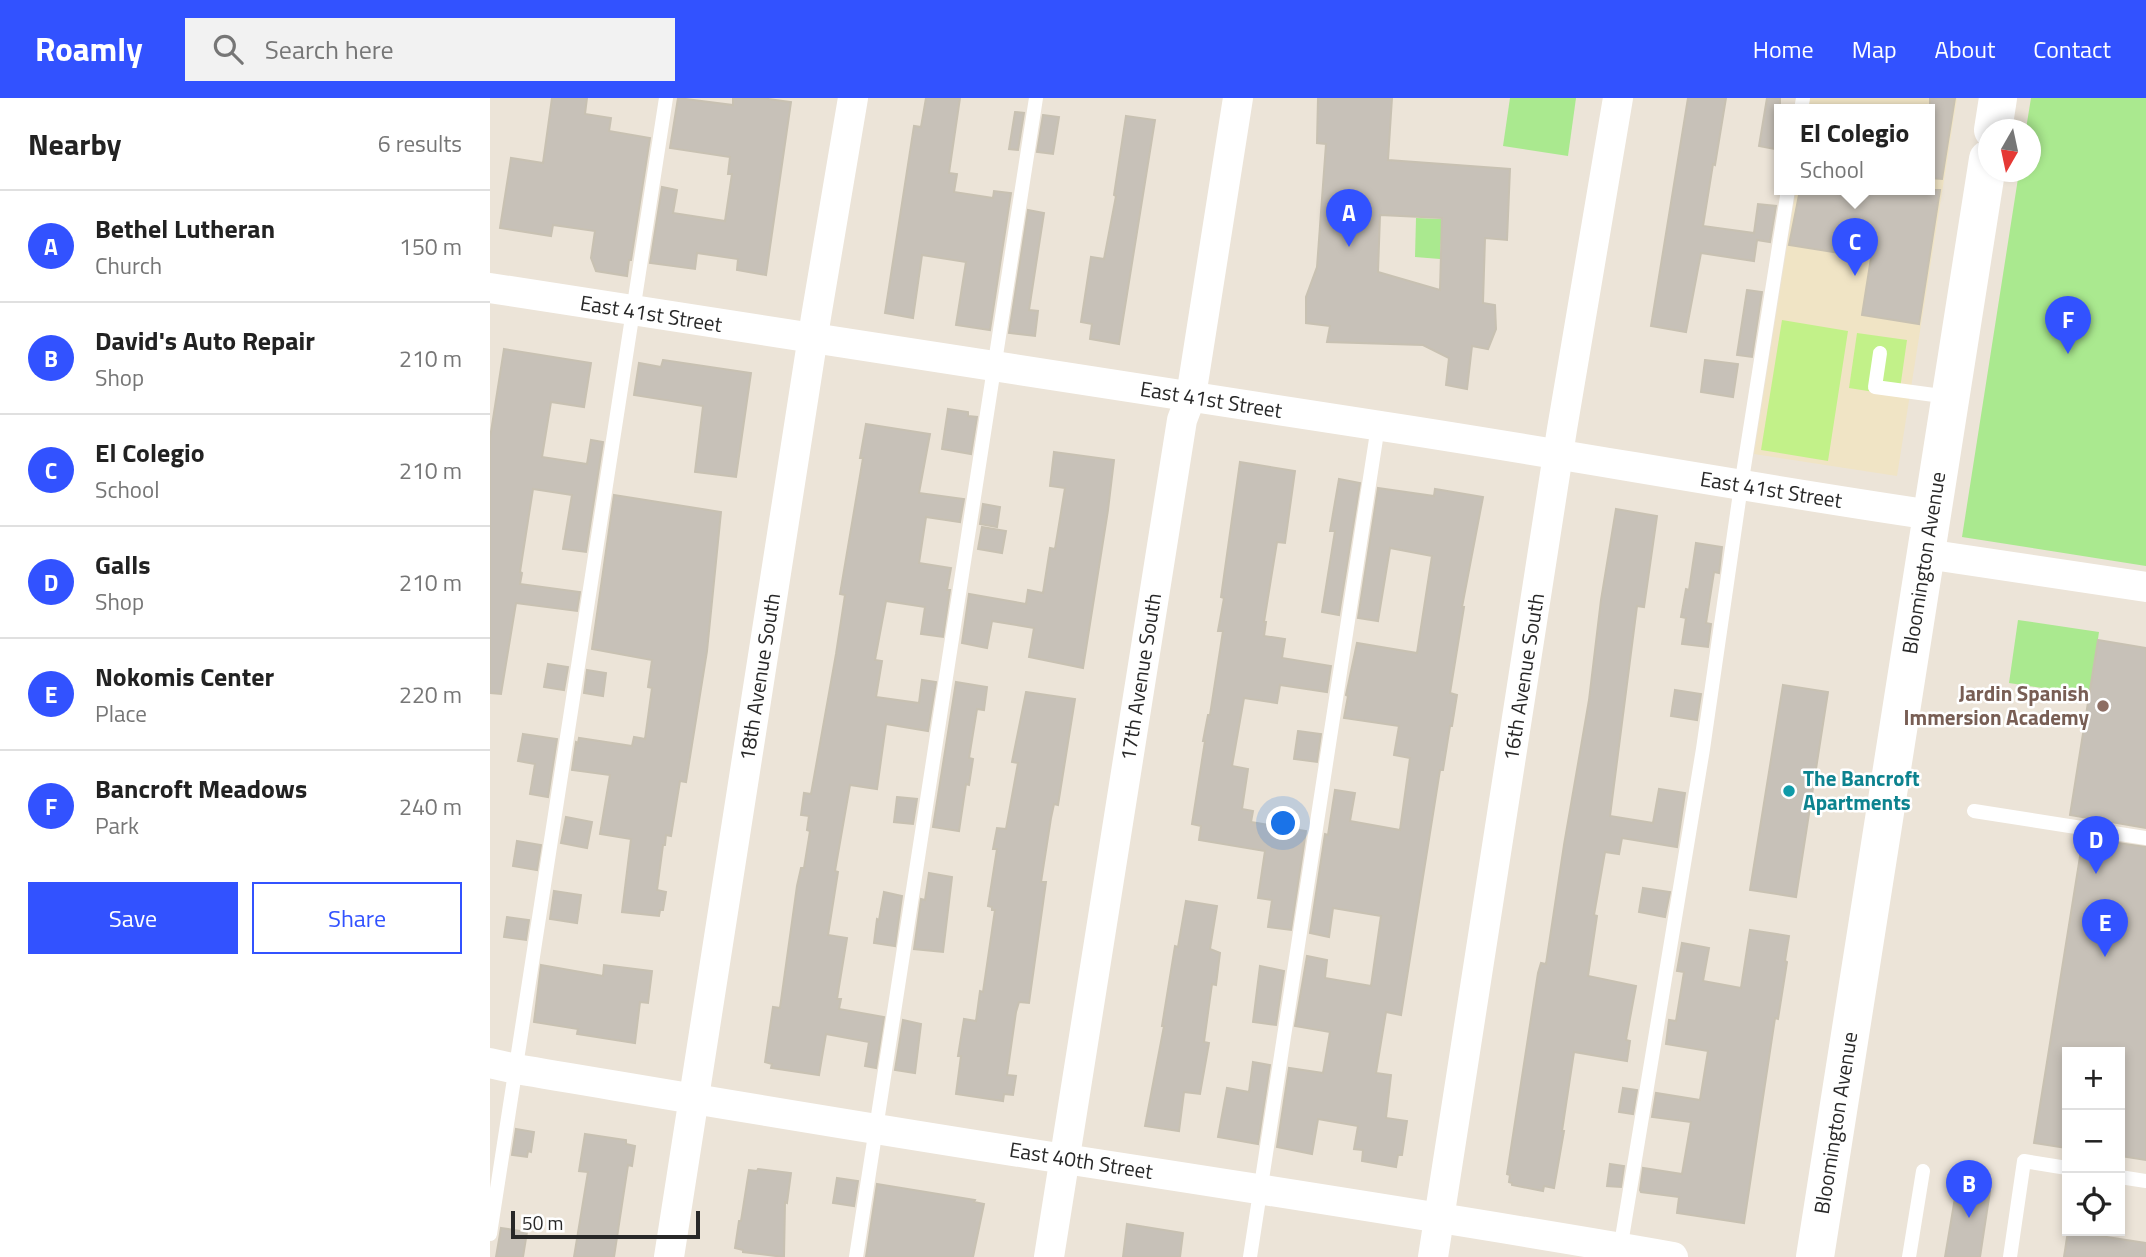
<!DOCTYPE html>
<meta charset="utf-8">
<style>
:root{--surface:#fff;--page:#f2f2f2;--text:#222;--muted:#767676;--line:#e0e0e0;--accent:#3252ff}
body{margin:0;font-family:"Titillium Web",sans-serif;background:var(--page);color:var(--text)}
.controls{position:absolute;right:21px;bottom:21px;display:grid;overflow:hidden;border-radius:0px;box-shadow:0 4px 10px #0003}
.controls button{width:63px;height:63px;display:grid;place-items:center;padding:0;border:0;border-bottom:2px solid var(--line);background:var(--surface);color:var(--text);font:35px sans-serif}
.compass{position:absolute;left:1488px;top:21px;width:63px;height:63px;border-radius:50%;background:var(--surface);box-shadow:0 4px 10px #0003;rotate:189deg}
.scale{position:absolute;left:21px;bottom:18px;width:189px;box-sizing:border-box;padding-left:7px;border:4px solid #282828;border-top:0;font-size:19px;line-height:24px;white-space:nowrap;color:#282828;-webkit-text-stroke:5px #fff;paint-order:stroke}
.you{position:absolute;left:794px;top:726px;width:24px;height:24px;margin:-18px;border:5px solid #fff;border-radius:50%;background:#1a73e8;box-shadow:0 0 0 10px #1a73e833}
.badge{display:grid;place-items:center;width:46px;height:46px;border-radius:50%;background:var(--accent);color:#fff;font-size:23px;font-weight:700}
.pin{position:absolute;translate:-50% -58px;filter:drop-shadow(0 2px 4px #0008)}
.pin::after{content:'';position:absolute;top:37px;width:24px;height:21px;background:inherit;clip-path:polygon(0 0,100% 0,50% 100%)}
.popup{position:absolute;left:1284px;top:6px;width:161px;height:91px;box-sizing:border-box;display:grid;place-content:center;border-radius:0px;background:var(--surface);filter:drop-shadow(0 2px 5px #0005);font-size:23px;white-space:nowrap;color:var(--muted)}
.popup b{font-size:26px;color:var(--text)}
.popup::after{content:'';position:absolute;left:50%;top:100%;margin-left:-14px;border:14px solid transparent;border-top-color:var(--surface)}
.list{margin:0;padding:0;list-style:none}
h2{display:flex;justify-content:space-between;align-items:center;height:91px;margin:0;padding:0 28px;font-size:30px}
h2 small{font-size:23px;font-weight:400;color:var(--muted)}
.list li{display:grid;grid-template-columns:46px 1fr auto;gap:21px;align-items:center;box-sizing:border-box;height:112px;padding:0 28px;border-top:2px solid var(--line)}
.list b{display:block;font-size:26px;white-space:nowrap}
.list p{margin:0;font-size:23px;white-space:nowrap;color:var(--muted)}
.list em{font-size:23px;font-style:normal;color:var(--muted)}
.actions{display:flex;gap:14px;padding:21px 28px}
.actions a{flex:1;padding:16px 0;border:2px solid var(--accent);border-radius:0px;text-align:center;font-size:24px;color:var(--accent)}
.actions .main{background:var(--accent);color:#fff}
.icon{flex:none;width:38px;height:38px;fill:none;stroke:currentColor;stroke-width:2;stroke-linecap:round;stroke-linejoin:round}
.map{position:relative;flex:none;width:1656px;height:1159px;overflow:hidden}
header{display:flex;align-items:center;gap:42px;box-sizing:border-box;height:98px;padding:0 35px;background:var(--accent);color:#fff}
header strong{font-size:33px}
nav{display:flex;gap:38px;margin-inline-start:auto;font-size:24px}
.search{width:490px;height:63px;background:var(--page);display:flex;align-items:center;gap:18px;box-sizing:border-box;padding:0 24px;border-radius:0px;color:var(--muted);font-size:26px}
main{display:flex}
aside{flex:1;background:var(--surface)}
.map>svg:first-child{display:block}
</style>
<header>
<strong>Roamly</strong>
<div class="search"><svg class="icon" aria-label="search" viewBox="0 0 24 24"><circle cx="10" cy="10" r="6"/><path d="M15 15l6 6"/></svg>Search here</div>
<nav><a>Home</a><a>Map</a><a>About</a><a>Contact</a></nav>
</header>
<main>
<aside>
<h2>Nearby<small>6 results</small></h2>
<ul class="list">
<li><span class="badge">A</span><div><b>Bethel Lutheran</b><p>Church</p></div><em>150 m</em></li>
<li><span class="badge">B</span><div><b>David's Auto Repair</b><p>Shop</p></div><em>210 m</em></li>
<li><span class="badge">C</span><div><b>El Colegio</b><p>School</p></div><em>210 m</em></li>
<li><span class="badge">D</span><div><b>Galls</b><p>Shop</p></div><em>210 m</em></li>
<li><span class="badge">E</span><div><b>Nokomis Center</b><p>Place</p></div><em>220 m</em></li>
<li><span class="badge">F</span><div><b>Bancroft Meadows</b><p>Park</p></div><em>240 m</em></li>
</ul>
<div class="actions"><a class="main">Save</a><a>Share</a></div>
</aside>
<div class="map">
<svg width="1656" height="1159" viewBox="0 0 1656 1159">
<rect width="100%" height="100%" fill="#ece4d8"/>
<path fill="#f0e4c5" d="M1320 0H1467L1407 378 1264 356 1306 92H1440V12H1318Z"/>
<g fill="#aae98f">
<path d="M1020 0H1086L1078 58 1013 48Z"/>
<path d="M1541 0H1656V468L1472 439 1529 74H1540V32L1536 31Z"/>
<path d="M926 120 952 121 950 161 925 159Z"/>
<path d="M1528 522 1609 534 1600 597 1519 585Z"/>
</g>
<g fill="#c2f189">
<path d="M1292 222 1358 233 1338 363 1271 352Z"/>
<path d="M1367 235 1417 242 1409 298 1359 290Z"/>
</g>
<g fill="#c7c1b8" stroke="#c8c1b2" stroke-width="2" fill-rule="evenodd">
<path d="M62 0H97L95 16 121 20 119 33 160 40 141 162H139L137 178 106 173 101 160 105 133 63 127 61 138 10 130 21 60 53 65Z"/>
<path d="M188 0 243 7V0H271L301 4 276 177 247 172 248 161 207 155 205 171 160 165 172 89 187 92 183 115 235 123 242 76H238L240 59 180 50Z"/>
<path d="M436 0H470L459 75 467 76 464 94 503 100 504 93 521 95 500 232 466 227 476 164 432 157 423 220 395 215 424 28 431 29Z"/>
<path d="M828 0H902L898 62 1020 71 1017 142 995 140 993 205 1005 207 1006 231 998 251 982 248 977 291 956 287 959 260 933 247 837 244 840 228 816 225V199L827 169 836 46 827 45ZM890 117 952 120 950 192 888 174Z"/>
<path d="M1198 0H1236L1225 67 1223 66 1213 128 1264 135 1268 106 1286 108 1280 144 1267 142 1264 163 1211 155 1196 234 1161 228Z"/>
<path d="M1277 0H1290V52L1269 48Z"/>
<path d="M1440 0H1465L1452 81 1440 80Z"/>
<path d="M525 14 534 15 528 52 519 51Z"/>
<path d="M553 17 569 19 563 56 547 54Z"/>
<path d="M636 18 665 22 629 246 600 241 602 226 591 224 601 159 614 161 626 98 624 97Z"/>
<path d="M1310 92H1450L1429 226 1372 217 1381 160 1299 147Z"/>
<path d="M538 112 554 115 539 212 548 213 545 238 519 235Z"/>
<path d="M1257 192 1272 194 1262 259 1247 257Z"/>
<path d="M14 251 101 265 94 309 61 304 52 359 97 366 101 342 113 344 96 454 73 451 82 397 43 391 30 474 32 475 30 486 90 494 87 513 26 505 11 596 0 595V340Z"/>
<path d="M173 262 261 275 246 379 205 374 213 308 144 297 149 265 171 269Z"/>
<path d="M1215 262 1248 266 1243 299 1211 294Z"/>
<path d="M458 311 478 314V318L487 319 481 356 452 351Z"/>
<path d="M376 326 440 336 429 395 474 401 470 424 436 419 429 465 461 470 457 492H460L453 539 431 536 435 509 396 503 385 562 392 563 386 599 429 605 432 582 446 584 438 633 396 626 387 691 360 687 345 773 348 774 338 837 357 840 347 901H351L349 911 394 919 386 970 375 968 379 944 336 936 329 977 281 970 282 966 275 964 283 909 290 910 307 788 311 770H314L320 733 317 732 319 718 311 717 314 695 321 696 346 556 355 497 350 496 373 360H370Z"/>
<path d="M564 354 624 362 618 412 593 570 539 559 544 530 502 523 497 550 472 545 479 496 536 506 538 492 553 495 560 450 565 451 575 390 560 388Z"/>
<path d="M750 364 805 373 795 445 787 444 774 524H776L774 538 795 541 792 560 841 568 837 594 790 587 787 605 754 600 742 668 758 671 752 711 763 713 761 724 816 733 801 832 778 829 782 802 768 800 775 753 709 742 711 728 702 726 715 643H713L718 617H720L733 533H728L734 500 731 499Z"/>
<path d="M849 381 870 385 849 517 832 514 845 433H840Z"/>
<path d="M888 390 944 398 945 391 993 399 972 509H974L960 595 967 597 962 628H960L953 672H950L911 917 896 914 886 975 901 977 896 1020 917 1023 912 1057H908L906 1069 872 1063 873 1052 864 1051 868 1028 828 1021 822 1056 787 1049 799 970 833 975 840 934 805 928 817 858 837 862 835 880 881 888 891 818 843 810 839 839 820 835 835 736 838 737 845 692 865 695 860 723 910 732 920 660 904 657 909 628 854 620 858 598 856 597 867 545 927 555 942 458 900 450 888 523 868 520Z"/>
<path d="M124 397 231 414 217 553 196 684 190 683 181 738 176 737 175 747H173L167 792 176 794 173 812H170L169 818 132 814 141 741 110 736 120 677 82 672 86 644 88 645 89 640 142 648 144 639 155 641 162 590 158 589 162 562 102 551Z"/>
<path d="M493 406 510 409 507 429 490 426Z"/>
<path d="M1126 411 1167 418 1154 509 1147 508 1120 718 1163 725 1169 691 1195 695 1187 749 1132 740 1129 756 1115 754 1104 817 1107 818 1098 878 1146 888 1136 942 1140 943 1137 963 1084 954 1072 1033H1074L1064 1090 1054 1088 1053 1093 1022 1087V1085L1019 1084 1020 1077 1017 1076 1048 875 1051 865 1056 866 1074 747 1099 602 1111 502Z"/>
<path d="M492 429 516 433 512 455 488 451Z"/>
<path d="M1206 445 1232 449 1229 475 1224 474 1216 525 1221 526 1218 549 1192 546 1196 520 1191 519 1196 491 1199 492Z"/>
<path d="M1608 542 1656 550V730L1580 717Z"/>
<path d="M58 566 78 569 74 592 54 589Z"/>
<path d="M97 572 116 575 113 598 94 595Z"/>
<path d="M466 584 497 589 494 612 487 611 479 660 483 661 479 687 476 686 469 733 443 729Z"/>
<path d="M1293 587 1338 594 1306 799 1260 792Z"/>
<path d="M1185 592 1211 596 1207 622 1181 618Z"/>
<path d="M536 594 585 601 568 707 564 706 561 720 551 784H556L539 905 529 904 526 914 517 977 526 978 523 997 514 996 513 1003 466 996 471 958H468L474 921 486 923 490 893 493 894 505 812H502V809L498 808 507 751H503L507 730 516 731 528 665 522 664Z"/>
<path d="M808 633 831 636 827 664 804 661Z"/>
<path d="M33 636 67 641 58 699 40 696 45 666 28 663Z"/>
<path d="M407 699 427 701 423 726 404 724Z"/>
<path d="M76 719 102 724 97 750 71 745Z"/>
<path d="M1593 740 1656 749V1062L1630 1058V954H1577V1050L1544 1045Z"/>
<path d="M27 743 51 747 47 772 23 768Z"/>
<path d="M439 775 462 779 453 854 424 851 431 801 435 802Z"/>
<path d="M1153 790 1180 794 1175 819 1149 814Z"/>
<path d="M64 793 91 797 87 825 60 821Z"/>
<path d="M394 794 412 798 405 848 384 845 387 821 389 822Z"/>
<path d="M696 803 727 808 720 851 730 855 726 887 722 886 714 944 719 945 710 996 694 994 689 1033 655 1028 674 928H672L685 848 688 849Z"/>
<path d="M17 819 39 822 36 842 14 839Z"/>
<path d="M1260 832 1299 838 1295 863 1297 864 1288 921 1285 920 1254 1125 1187 1115 1189 1099 1151 1094 1150 1092 1153 1070 1192 1076 1201 1024 1162 1019 1166 995 1210 1002 1218 953 1176 946 1179 922 1186 923 1194 874 1187 873 1192 845 1219 850 1213 883 1251 890Z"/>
<path d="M51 867 113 878 114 867 162 873 158 905 150 904 145 945 87 936 88 931 44 924Z"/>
<path d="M770 868 794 873 786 927 763 924Z"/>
<path d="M413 922 431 926 425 975 405 972Z"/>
<path d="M763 964 780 967 768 1046 728 1039 737 990 759 994Z"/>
<path d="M1133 990 1147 992 1143 1016 1129 1014Z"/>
<path d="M26 1031 44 1034 41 1054 38 1053 37 1059 22 1057Z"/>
<path d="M95 1036 136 1042V1046L145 1048 142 1068 138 1067 124 1159H84L98 1074 89 1073Z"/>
<path d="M1120 1066 1134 1068 1131 1089 1117 1088Z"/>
<path d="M268 1071 301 1075 297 1105 295 1104 294 1159 253 1154V1152L245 1150 249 1123H251L259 1072 267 1073Z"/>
<path d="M347 1080 368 1083 364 1108 343 1105Z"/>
<path d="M387 1086 485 1102 484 1104 494 1106 483 1159H376Z"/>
<path d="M1467 1088 1500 1093 1490 1159H1455Z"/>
<path d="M637 1126 693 1135 690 1159H633Z"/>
<path d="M11 1130 37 1134 33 1159H6Z"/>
<path d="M1578 1133 1656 1145V1159H1574Z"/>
</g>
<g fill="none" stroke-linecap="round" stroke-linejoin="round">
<g stroke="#fff" stroke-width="14">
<path d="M1311 12 1313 0"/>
<path d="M1390 255 1385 289 1459 299"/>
<path d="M1484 713 1656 740"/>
<path d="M1630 1079 1656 1083"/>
<path d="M0 1136 176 0"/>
<path d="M1130 1152 1213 651 1251 388 1298 92"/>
<path d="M366 1159 546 0"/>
<path d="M760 1159 888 328"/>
<path d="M1419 1159 1433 1073"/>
<path d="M1520 1159 1534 1063 1577 1070"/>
</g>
<g stroke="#fff" stroke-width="30">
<path d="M0 190C297 238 594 283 891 328 1075 356 1258 390 1442 417"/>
<path d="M1436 456 1656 489"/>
<path d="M0 965 26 971C217 1003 409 1036 601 1065 795 1095 989 1125 1183 1159"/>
<path d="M179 1159 326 219 363 0"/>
<path d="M559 1159 692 322 701 298 748 0"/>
<path d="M943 1159 1072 331 1128 0"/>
</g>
<g stroke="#fff" stroke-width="38">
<path d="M1503 32 1508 0"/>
<path d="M1325 1159 1498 61"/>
</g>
</g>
<circle fill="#8d6e63" stroke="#fff" stroke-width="2.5" cx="1613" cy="608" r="7"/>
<circle fill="#0f9aa8" stroke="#fff" stroke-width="2.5" cx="1299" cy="693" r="7"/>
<g text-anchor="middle" stroke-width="5" stroke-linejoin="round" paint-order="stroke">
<g font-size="21" fill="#282828" stroke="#fff">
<text transform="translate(161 216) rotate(9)" y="7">East 41st Street</text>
<text transform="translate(721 302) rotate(9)" y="7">East 41st Street</text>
<text transform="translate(1281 392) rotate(9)" y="7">East 41st Street</text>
<text transform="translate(1434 465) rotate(-81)" y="7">Bloomington Avenue</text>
<text transform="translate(270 579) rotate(-81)" y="7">18th Avenue South</text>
<text transform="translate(651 579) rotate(-81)" y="7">17th Avenue South</text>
<text transform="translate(1034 579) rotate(-81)" y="7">16th Avenue South</text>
<text transform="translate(1346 1025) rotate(-81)" y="7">Bloomington Avenue</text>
<text transform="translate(591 1063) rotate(9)" y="7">East 40th Street</text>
</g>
<g font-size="21" font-weight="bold" fill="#785e54" stroke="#fff" text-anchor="end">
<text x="1599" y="603">Jardin Spanish<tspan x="1599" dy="24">Immersion Academy</tspan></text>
</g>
<g font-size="21" font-weight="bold" fill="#0d838f" stroke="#fff" text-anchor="start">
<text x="1313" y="688">The Bancroft<tspan x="1313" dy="24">Apartments</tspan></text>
</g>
</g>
</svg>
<div class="controls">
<button>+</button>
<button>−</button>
<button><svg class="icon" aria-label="locate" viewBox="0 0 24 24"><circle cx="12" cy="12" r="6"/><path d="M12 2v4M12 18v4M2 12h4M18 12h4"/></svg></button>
</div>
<svg class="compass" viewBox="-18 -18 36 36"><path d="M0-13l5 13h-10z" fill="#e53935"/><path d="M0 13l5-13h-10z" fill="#767676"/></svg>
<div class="scale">50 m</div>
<div class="you"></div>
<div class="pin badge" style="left:859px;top:149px">A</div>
<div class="pin badge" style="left:1479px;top:1120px">B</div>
<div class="pin badge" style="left:1365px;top:178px">C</div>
<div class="popup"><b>El Colegio</b>School</div>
<div class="pin badge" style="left:1606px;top:776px">D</div>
<div class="pin badge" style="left:1615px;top:859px">E</div>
<div class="pin badge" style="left:1578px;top:256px">F</div>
</div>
</main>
